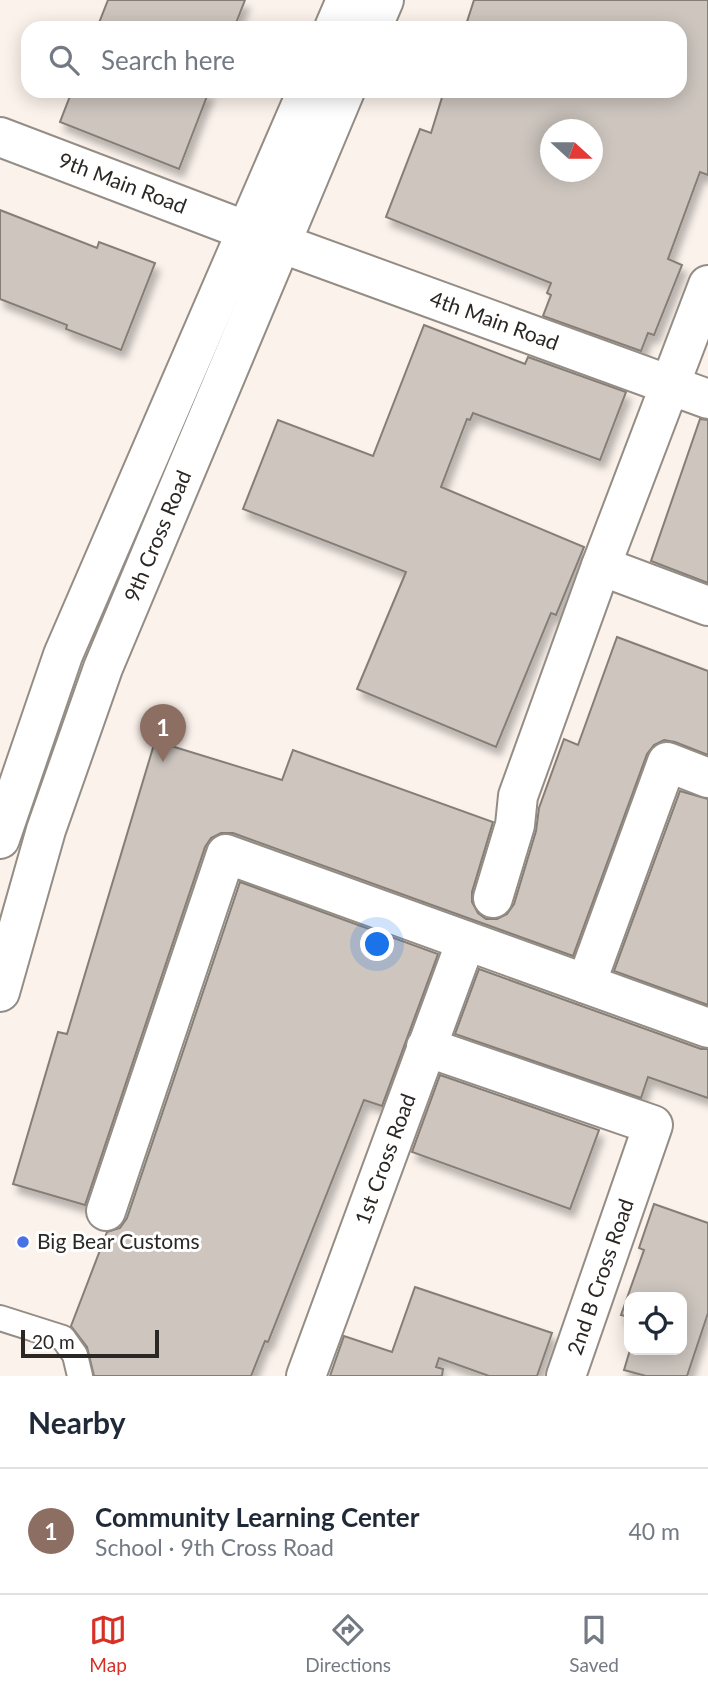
<!DOCTYPE html>
<meta charset="utf-8">
<style>
:root{--surface:#fff;--page:#f2f2f3;--text:#1f2937;--muted:#747a83;--line:#e0e1e3;--accent:#d93025}
body{margin:0;font-family:Lato,sans-serif;background:var(--page);color:var(--text)}
.controls{position:absolute;right:21px;bottom:21px;display:grid;overflow:hidden;border-radius:14px;box-shadow:0 4px 18px #0003}
.controls button{width:63px;height:63px;display:grid;place-items:center;padding:0;border:0;border-bottom:2px solid var(--line);background:var(--surface);color:var(--text);font:35px sans-serif}
.compass{position:absolute;left:540px;top:119px;width:63px;height:63px;border-radius:50%;background:var(--surface);box-shadow:0 4px 18px #0003;rotate:111deg}
.scale{position:absolute;left:21px;bottom:18px;width:138px;box-sizing:border-box;padding-left:7px;border:4px solid #2a2725;border-top:0;font-size:19px;line-height:24px;white-space:nowrap;color:#2a2725;-webkit-text-stroke:5px #fff;paint-order:stroke}
.you{position:absolute;left:378px;top:945px;width:24px;height:24px;margin:-18px;border:5px solid #fff;border-radius:50%;background:#1a73e8;box-shadow:0 0 0 10px #1a73e833}
.badge{display:grid;place-items:center;width:46px;height:46px;border-radius:50%;background:var(--accent);color:#fff;font-size:23px;font-weight:700}
.pin{position:absolute;translate:-50% -58px;filter:drop-shadow(0 2px 4px #0008)}
.pin::after{content:'';position:absolute;top:37px;width:24px;height:21px;background:inherit;clip-path:polygon(0 0,100% 0,50% 100%)}
.list{margin:0;padding:0;list-style:none}
h2{display:flex;justify-content:space-between;align-items:center;height:91px;margin:0;padding:0 28px;font-size:30px}
h2 small{font-size:23px;font-weight:400;color:var(--muted)}
.list li{display:grid;grid-template-columns:46px 1fr auto;gap:21px;align-items:center;box-sizing:border-box;height:126px;padding:0 28px;border-top:2px solid var(--line)}
.list b{display:block;font-size:26px;white-space:nowrap}
.list p{margin:0;font-size:23px;white-space:nowrap;color:var(--muted)}
.list em{font-size:23px;font-style:normal;color:var(--muted)}
.icon{flex:none;width:38px;height:38px;fill:none;stroke:currentColor;stroke-width:2;stroke-linecap:round;stroke-linejoin:round}
.map{position:relative;flex:none;width:708px;height:1376px;overflow:hidden}
.search{position:absolute;background:var(--surface);box-shadow:0 4px 18px #0003;left:21px;right:21px;top:21px;height:77px;display:flex;align-items:center;gap:18px;box-sizing:border-box;padding:0 24px;border-radius:21px;color:var(--muted);font-size:26px}
.sheet{height:217px;background:var(--surface)}
nav{display:flex;justify-content:space-around;align-items:center;box-sizing:border-box;height:98px;border-top:2px solid var(--line);background:var(--surface);font-size:19px;color:var(--muted)}
nav a{display:grid;justify-items:center;gap:4px}
nav .on{color:var(--accent)}
.map>svg:first-child{display:block}
</style>
<div class="map">
<svg width="708" height="1376" viewBox="0 0 708 1376">
<defs>
<filter id="shadow"><feDropShadow dx="4.5" dy="8" stdDeviation="3.5" flood-color="#0004"/></filter>
</defs>
<rect width="100%" height="100%" fill="#fbf2eb"/>
<g fill="#cdc5be" stroke="#857e77" stroke-width="2" fill-rule="evenodd" filter="url(#shadow)">
<path d="M108 0H245L234 28H97Z"/>
<path d="M474 0H708V175L700 172 668 259 682 265 654 335 648 333 641 351 543 316 551 295 547 293 551 283 386 217 420 129 431 133 444 91H680V28H465ZM550 130H592V172H550Z"/>
<path d="M72 91H209L179 169 60 122Z"/>
<path d="M0 210 97 248 99 242 155 263 121 350 66 329 67 325 0 299Z"/>
<path d="M424 325 525 364 528 357 626 392 600 460 473 413 470 420 467 419 441 487 584 547 556 615 551 613 496 747 357 689 406 572 243 509 278 420 373 456Z"/>
<path d="M700 419 708 420V583L651 561Z"/>
<path d="M617 637 708 671V755L675 742 664 740 654 745 647 754 573 956 233 833H221L211 838 205 847 85 1205 13 1184 58 1032 67 1034 155 741 282 780 293 750 493 822 472 892V902L478 913 486 919H497L507 914 514 904 536 831 539 808 564 739 578 745Z"/>
<path d="M680 791 708 799V1005L614 971Z"/>
<path d="M240 882 438 954 382 1106 364 1100 268 1342 265 1341 251 1376H94L87 1347 71 1326 107 1232 120 1228 127 1218Z"/>
<path d="M479 969 701 1049H708V1098L648 1077 641 1098 455 1034Z"/>
<path d="M440 1075 599 1130 570 1209 412 1152Z"/>
<path d="M654 1204 708 1223V1313L687 1376H646L624 1370 630 1350H682V1297H629V1317L621 1315 644 1250 639 1248Z"/>
<path d="M415 1287 552 1333 537 1376H489L439 1358 436 1367 443 1369 442 1376H330L344 1336 392 1352Z"/>
</g>
<g fill="none" stroke-linecap="round" stroke-linejoin="round">
<g stroke="#948d86" stroke-width="28">
<path id="lane" d="M0 1318 63 1338 75 1355 80 1376"/>
</g>
<g stroke="#948d86" stroke-width="42">
<g id="street">
<path id="s1" d="M0 137 247 231"/>
<path id="s2" d="M280 243 708 399"/>
<path d="M708 285 601 566 708 606"/>
<path d="M493 898 515 825 518 796 601 566"/>
<path d="M586 984 667 762 708 778"/>
<path d="M426 1047 653 1125 566 1376"/>
<path d="M106 1211 226 854 708 1028"/>
<path id="s3" d="M306 1376 466 941"/>
</g>
</g>
<g stroke="#948d86" stroke-width="42">
<g id="secondary">
<path d="M334 28 346 0"/>
<path d="M372 28 384 0"/>
<path d="M0 839 63 655 307 91"/>
<path id="s4" d="M0 992 46 830 103 668 345 91"/>
</g>
</g>
<use href="#lane" stroke="#fff" stroke-width="24"/>
<use href="#street" stroke="#fff" stroke-width="38"/>
<use href="#secondary" stroke="#fff" stroke-width="38"/>
</g>
<circle fill="#4771e4" stroke="#fff" stroke-width="2.5" cx="23" cy="1242" r="7"/>
<g text-anchor="middle" stroke-width="6" stroke-linejoin="round" paint-order="stroke">
<g font-size="21" fill="#2a2725" stroke="#fff">
<text dy="7" stroke="none"><textPath href="#s1" startOffset="131">9th Main Road</textPath></text>
<text dy="7" stroke="none"><textPath href="#s2" startOffset="228">4th Main Road</textPath></text>
<text dy="7" stroke="none"><textPath href="#s4" startOffset="483">9th Cross Road</textPath></text>
<text dy="7" stroke="none"><textPath href="#s3" startOffset="231">1st Cross Road</textPath></text>
<text transform="translate(601 1277) rotate(-71)" y="7">2nd B Cross Road</text>
</g>
<g font-size="21" fill="#2a2725" stroke="#fff" text-anchor="start">
<text x="37" y="1249">Big Bear Customs</text>
</g>
</g>
</svg>
<div class="controls">
<button><svg class="icon" aria-label="locate" viewBox="0 0 24 24"><circle cx="12" cy="12" r="6"/><path d="M12 2v4M12 18v4M2 12h4M18 12h4"/></svg></button>
</div>
<svg class="compass" viewBox="-18 -18 36 36"><path d="M0-13l5 13h-10z" fill="#e53935"/><path d="M0 13l5-13h-10z" fill="#747a83"/></svg>
<div class="scale">20 m</div>
<div class="you"></div>
<div class="pin badge" style="left:163px;top:762px;background:#8d6e63">1</div>
<div class="search"><svg class="icon" aria-label="search" viewBox="0 0 24 24"><circle cx="10" cy="10" r="6"/><path d="M15 15l6 6"/></svg>Search here</div>
</div>
<section class="sheet">
<h2>Nearby<small></small></h2>
<ul class="list">
<li><span class="badge" style="background:#8d6e63">1</span><div><b>Community Learning Center</b><p>School · 9th Cross Road</p></div><em>40 m</em></li>
</ul>
</section>
<nav>
<a class="on"><svg class="icon" aria-label="map" viewBox="0 0 24 24"><path d="M3 6l6-2 6 2 6-2v14l-6 2-6-2-6 2zM9 4v14M15 6v14"/></svg>Map</a>
<a><svg class="icon" aria-label="directions" viewBox="0 0 24 24"><path d="M12 3l9 9-9 9-9-9zM9 14v-3h6M13 9l2 2-2 2"/></svg>Directions</a>
<a><svg class="icon" aria-label="saved" viewBox="0 0 24 24"><path d="M7 4h10v16l-5-4-5 4z"/></svg>Saved</a>
</nav>
